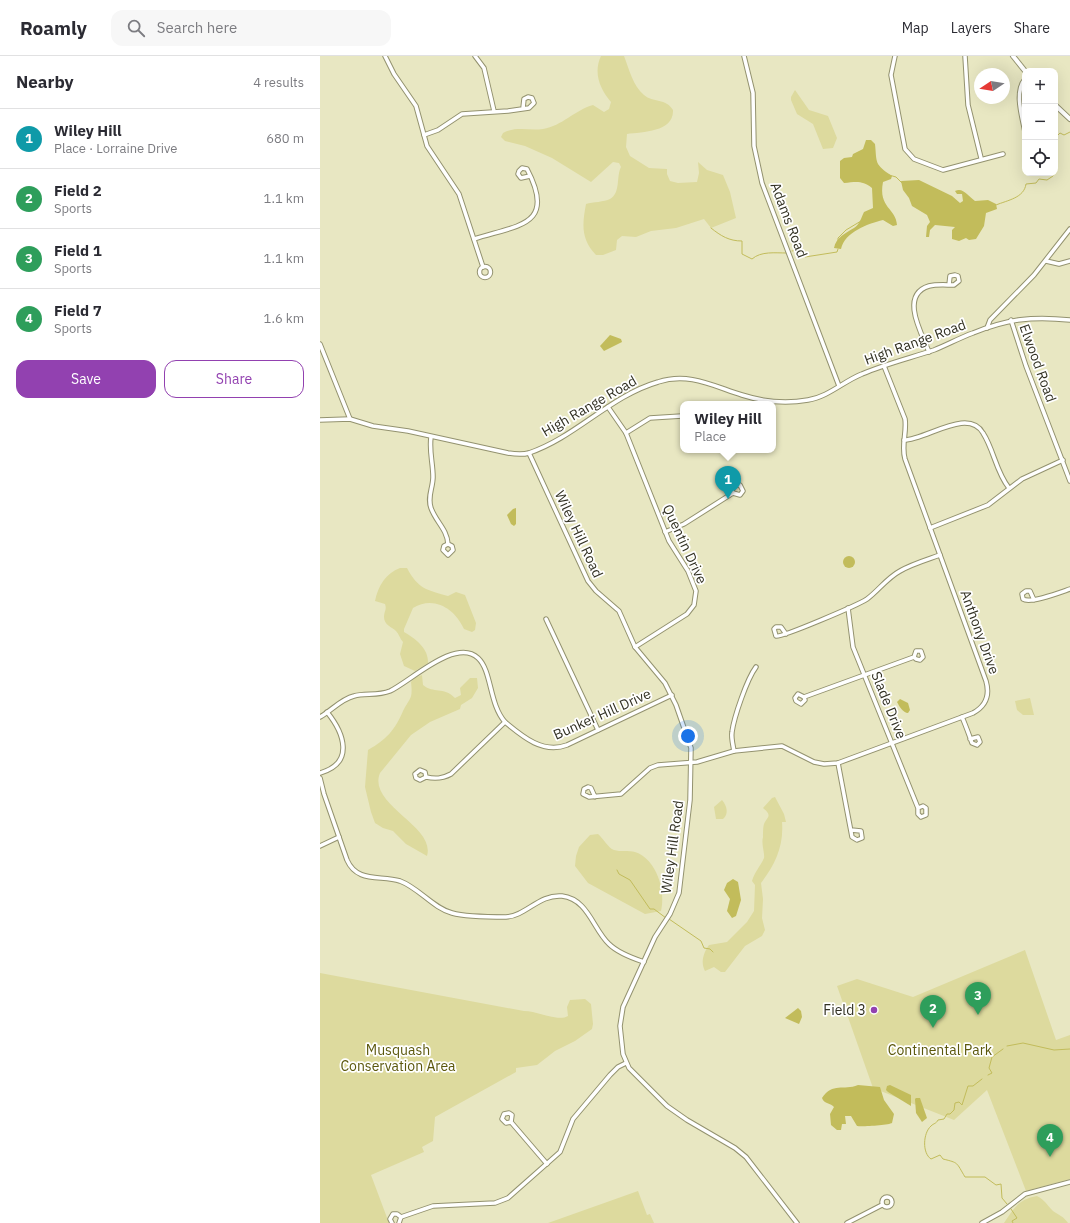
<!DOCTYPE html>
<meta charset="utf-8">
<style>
:root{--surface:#fff;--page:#f7f7f7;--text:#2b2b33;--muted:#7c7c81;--line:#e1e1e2;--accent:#9241b0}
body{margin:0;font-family:"IBM Plex Sans",sans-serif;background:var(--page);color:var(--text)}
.controls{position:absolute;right:12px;top:12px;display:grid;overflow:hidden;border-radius:8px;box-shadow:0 4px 16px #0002}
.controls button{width:36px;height:36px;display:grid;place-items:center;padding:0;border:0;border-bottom:1px solid var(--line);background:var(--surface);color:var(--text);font:20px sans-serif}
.compass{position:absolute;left:654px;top:12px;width:36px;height:36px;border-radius:50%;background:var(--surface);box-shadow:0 4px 16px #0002;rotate:258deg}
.you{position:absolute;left:368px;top:680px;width:14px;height:14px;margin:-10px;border:3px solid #fff;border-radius:50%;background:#1a73e8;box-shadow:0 0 0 6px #1a73e833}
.badge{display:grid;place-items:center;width:26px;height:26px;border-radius:50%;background:var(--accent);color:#fff;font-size:13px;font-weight:700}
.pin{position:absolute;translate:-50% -33px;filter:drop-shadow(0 1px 2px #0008)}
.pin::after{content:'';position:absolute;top:21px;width:14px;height:12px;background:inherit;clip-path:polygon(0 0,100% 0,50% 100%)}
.popup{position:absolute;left:360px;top:345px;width:96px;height:52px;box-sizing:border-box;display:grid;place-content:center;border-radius:8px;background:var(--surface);filter:drop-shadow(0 1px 3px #0005);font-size:13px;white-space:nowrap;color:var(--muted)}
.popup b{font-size:15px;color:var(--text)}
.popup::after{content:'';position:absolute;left:50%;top:100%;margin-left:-8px;border:8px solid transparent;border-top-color:var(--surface)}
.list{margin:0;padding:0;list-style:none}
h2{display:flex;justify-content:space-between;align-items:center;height:52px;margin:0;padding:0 16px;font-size:17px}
h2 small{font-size:13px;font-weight:400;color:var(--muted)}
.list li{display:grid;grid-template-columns:26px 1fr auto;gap:12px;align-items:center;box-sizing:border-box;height:60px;padding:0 16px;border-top:1px solid var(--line)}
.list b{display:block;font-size:15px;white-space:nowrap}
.list p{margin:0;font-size:13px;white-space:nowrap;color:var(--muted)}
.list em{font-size:13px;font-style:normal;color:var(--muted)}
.actions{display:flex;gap:8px;padding:12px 16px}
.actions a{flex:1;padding:9px 0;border:1px solid var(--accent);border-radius:12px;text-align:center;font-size:14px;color:var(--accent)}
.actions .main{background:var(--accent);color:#fff}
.icon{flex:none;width:22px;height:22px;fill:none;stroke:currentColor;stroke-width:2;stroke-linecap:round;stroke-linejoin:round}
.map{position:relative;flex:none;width:750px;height:1167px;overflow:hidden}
header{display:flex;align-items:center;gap:24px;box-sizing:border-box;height:56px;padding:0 20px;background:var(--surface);border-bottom:1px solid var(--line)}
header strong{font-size:19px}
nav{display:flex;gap:22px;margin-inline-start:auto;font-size:14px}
.search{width:280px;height:36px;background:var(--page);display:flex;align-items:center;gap:10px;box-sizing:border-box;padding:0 14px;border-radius:12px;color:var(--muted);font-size:15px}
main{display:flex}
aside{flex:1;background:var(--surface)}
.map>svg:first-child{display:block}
</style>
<header>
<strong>Roamly</strong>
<div class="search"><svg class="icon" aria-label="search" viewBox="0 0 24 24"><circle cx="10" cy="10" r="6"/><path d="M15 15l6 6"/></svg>Search here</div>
<nav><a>Map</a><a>Layers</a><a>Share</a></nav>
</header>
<main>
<aside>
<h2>Nearby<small>4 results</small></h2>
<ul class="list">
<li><span class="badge" style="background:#0f9aa8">1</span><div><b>Wiley Hill</b><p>Place · Lorraine Drive</p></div><em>680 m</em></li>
<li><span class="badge" style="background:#2e9e5b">2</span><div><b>Field 2</b><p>Sports</p></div><em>1.1 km</em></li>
<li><span class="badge" style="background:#2e9e5b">3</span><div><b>Field 1</b><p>Sports</p></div><em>1.1 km</em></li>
<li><span class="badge" style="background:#2e9e5b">4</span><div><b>Field 7</b><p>Sports</p></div><em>1.6 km</em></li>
</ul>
<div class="actions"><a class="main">Save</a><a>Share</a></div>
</aside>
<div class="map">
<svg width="750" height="1167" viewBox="0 0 750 1167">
<rect width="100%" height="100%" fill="#e8e7c2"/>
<g fill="#ddda9e">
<path d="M281 0H304C309 13 313 30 324 39 333 47 346 42 353 54 354 76 323 76 307 78L306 91 310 100 329 112 347 113V118L350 125 358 127 377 126 379 117 378 106 387 114 403 119 410 136 416 162 391 172 384 163 356 172 331 175 316 181 302 180 297 184 296 194 283 199H276C261 183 262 169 266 148 273 146 284 146 290 143 301 137 296 120 301 111L299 107 293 106 271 126 232 102 205 90 185 85 181 81 183 77C196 70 209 75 223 73 242 70 255 54 273 49L284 56 289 53 291 46C280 33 273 17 281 0Z"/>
<path d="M475 34 489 54 508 60 517 82 513 92 503 93 493 68 477 58 471 44V41Z"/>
<path d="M80 512H87C98 533 107 534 128 540L136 536 145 539 156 567 155 574 152 576 144 573C135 553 114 539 93 552L84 573V576C95 582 109 593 108 607L95 615 84 610 80 598 83 586C80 583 79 578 76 575 72 571 64 569 64 561 64 555 67 554 65 548L55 545C58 530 66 517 80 512Z"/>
<path d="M102 619 103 629C114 638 123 630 135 642L141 639 140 632 150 622H157L158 632 152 642 141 649 140 653 110 666 91 679 60 717C47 749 116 770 107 800L86 788 73 775 63 772 55 767 51 756 45 731 48 694C66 684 75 674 83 655 90 641 93 644 91 626L94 622Z"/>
<path d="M710 642 714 659H703L697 654 695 645Z"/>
<path d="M455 741 464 758 466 766H462C464 790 455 809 441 827L443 843 442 862 445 874 442 880 425 890 405 916H401L394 911 385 915C380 906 384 896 389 889L407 886 427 866 434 855 435 829 432 825C435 815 440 811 444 802 445 798 441 788 443 781 443 777 443 771 444 768 447 761 453 760 443 752L452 742Z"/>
<path d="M402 744C407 750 409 758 403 763H396L394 751Z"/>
<path d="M278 778C283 782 288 792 294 794 300 796 309 794 315 796 337 803 346 836 341 855L325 858 268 827 255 810 256 800 259 791 270 779Z"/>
<path d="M705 894 736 984 750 979V1123L706 1135 667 1034 634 1064 553 1032 517 930 537 923 593 941Z"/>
<path d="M0 917 204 955C218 955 238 966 248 960L247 951 250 944 265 943 271 948 273 968 272 973 255 985 235 995 217 1009 196 1012V1016L115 1061 113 1085 102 1091 104 1096 51 1119 69 1167H0Z"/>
<path d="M318 1135 327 1159 330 1158 334 1167H228Z"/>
<path d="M717 1140C725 1144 727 1149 733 1155 739 1159 744 1161 748 1167H684C694 1152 699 1143 717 1140Z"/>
</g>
<g fill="#c2bc5b">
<path d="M546 84H551L555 88C557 107 554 108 572 120L571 123 563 126C558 152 576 152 577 169L573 170 563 164C547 168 525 176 521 193L514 192C516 181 526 177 534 172 540 168 541 162 544 156L553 152 552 132C542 124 536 126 524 127L520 122V105L524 102 532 101 533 98 543 93Z"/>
<path d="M599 124 632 140 640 147 643 145 642 138H637L635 135C643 131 648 140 655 145L668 144 676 148 677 153 666 157 664 170 656 183 649 184 646 182 639 185 632 183V174L635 171 615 169 610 174 609 181H606L607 170 610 166 607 159 592 150 589 142 583 134 581 125Z"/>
<path d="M290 279 301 283 302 286 284 295 280 290Z"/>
<path d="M196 452V468L194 470 191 468 187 459 193 453Z"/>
<circle cx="529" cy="506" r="6"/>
<path d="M580 643 588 647 590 654 588 657C583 657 579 650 577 646Z"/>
<path d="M413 823 418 826 421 844 416 860 412 862 407 855 410 843 404 834 407 827Z"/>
<path d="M478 952 481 955 482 961 479 968 465 962Z"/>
<path d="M538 1029 560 1031 564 1044 574 1058 572 1067C569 1069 541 1071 537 1070L531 1060H525L526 1068H522L521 1074H517L511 1069 510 1058 514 1051C511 1047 504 1048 502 1042 513 1026 523 1035 538 1029Z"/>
<path d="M570 1029 591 1039V1050L568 1036 566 1034 567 1030Z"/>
<path d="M596 1042H600L607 1062 602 1066 596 1057 595 1043Z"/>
</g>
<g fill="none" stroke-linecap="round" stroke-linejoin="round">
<g stroke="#c2bc5b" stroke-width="1">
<path d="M735 87 737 80 740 77 744 79 750 76"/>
<path d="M569 119 576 121 582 127"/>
<path d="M676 149C688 144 704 142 706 128L716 127 719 123 727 124 733 120 734 117"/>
<path d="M391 172C401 180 409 185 422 185V198L432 203C441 195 455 197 467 197"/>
<path d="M518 186V182L526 174 541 165"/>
<path d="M472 195 477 194 485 195V201L517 196 518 193"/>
<path d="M297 814 299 818 310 824 330 853H334L346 862"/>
<path d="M349 863 381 885 384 892 390 893 393 896"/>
<path d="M687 990 703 987 734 994 750 993"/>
<path d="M668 1019 672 1017 669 1012 672 1001 683 993"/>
<path d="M662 1023 653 1030H648L642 1049 639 1046 635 1047 634 1054 630 1058H627L624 1063 618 1064C616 1068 614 1067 611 1070 603 1077 602 1097 611 1103L620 1099 623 1103C639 1107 636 1106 645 1121H665L676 1129 681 1128 682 1142 687 1148"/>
<path d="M691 1153 697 1162 692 1165 693 1167"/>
</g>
<g stroke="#93926f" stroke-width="5.5">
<g id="minor">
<path d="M65 0 74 18 96 50 107 90 139 138 163 211"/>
<path d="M155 0 164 12 174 55"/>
<path d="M424 0 433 37 434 90 442 127 519 330"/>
<path d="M575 0 571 19 585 93 594 103 623 114 683 98"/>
<path d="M645 0 648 49 661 102"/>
<path d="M705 76C702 60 694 36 705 23"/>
<path d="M104 79 118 74 142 58 188 55 209 52 214 47 212 42 208 41 204 43 203 52"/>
<path d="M154 183C198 169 237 170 207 113L202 112 199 115 198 118 201 122 210 120"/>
<path d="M726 205 739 208 750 205"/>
<circle cx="165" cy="216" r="5.5"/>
<path d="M691 264 706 310 750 425"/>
<path d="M667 272 670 264 714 219 750 173"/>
<path d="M0 288 30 363"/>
<path d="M609 296C602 278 579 239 609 230 617 228 626 229 634 229L639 225 638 220 635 219 630 220 629 229"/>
<path d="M288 351 306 377 349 485 368 515 376 535 374 549 367 558 315 591"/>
<path d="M363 357V363"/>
<path d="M0 364 30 363 53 370 88 375 188 397C194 398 202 399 209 397 256 381 290 340 338 326 369 316 393 330 422 339 444 346 466 348 488 344 508 341 524 325 542 318 565 308 590 302 614 294 627 289 639 282 653 277 688 263 712 260 750 264"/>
<path d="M306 377 330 362 362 360"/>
<path d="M111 381C109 395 113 407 113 421 113 432 107 441 111 452 116 466 127 473 128 488L124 490 123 494 128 499 133 494 132 490 128 488"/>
<path d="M584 384C606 384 648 351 663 377 674 394 676 416 689 432"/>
<path d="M209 397 268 525 276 535 299 555 315 591 345 627 356 649 371 692 370 744 359 837 350 858 335 881 303 951 300 970 303 998 309 1012 347 1050 367 1064 415 1092 426 1101 477 1167"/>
<path d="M610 472 668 449 702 423 743 404"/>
<path d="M345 476 364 468 413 437 420 439 423 435 420 429H415L412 434 413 437"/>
<path d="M714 544 710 535H706L702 538 703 543C710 548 741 536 750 533"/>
<path d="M528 552 533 591 598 752V758L601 761 606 759V752L603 750 598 752"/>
<path d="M226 563 278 674"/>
<path d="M466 578 461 571H456L454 573 456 580C461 582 538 549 547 543 558 535 567 522 580 515 592 508 606 504 620 499"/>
<path d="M484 641 485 644 481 648 476 645 475 642 478 638 484 641 594 601 596 603 600 604 603 601 601 595H596L594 601"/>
<path d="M0 661C11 655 21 643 34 640 45 637 58 640 70 635 91 625 136 581 158 602 172 615 169 648 185 666"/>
<path d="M642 661C646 670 649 679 652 687L657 689 660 686 658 681 650 683"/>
<path d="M414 695C413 689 411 682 412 676 414 661 427 623 436 611"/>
<path d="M518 707 532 781 537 784 542 782 541 775 531 774"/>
<path d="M0 717C35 707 24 677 7 656"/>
<path d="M106 721 100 724 96 722 95 718 100 714 105 716 106 721C115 723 122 723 131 718L185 666C203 681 223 698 247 689L352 639"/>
<path d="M0 722 4 738 27 804C37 827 60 819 80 825 99 832 113 852 132 857 146 861 171 861 186 861 206 860 219 838 242 840 268 843 273 873 289 888 298 897 312 902 324 906"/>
<path d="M275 741 271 732 268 731 264 733 263 738 269 741 301 738 330 712 338 709 377 706 414 695 462 690 494 706 504 708 518 707 653 657C666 650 670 639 666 625L585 403C581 389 587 377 585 363L564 310"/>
<path d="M0 790 19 781"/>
<path d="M191 1066 192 1059 189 1057 184 1058 182 1063 186 1067 191 1066 227 1108"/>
<circle cx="567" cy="1146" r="5"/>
<path d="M81 1161 113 1150 175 1147 188 1142 240 1096 253 1063 290 1019 298 1011 306 1007"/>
<path d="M72 1167 70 1163 73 1158H77L81 1161"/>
<path d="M79 1167 81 1161"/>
<path d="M527 1167 562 1149"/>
<path d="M662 1167 682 1156 705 1138 750 1126"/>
</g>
</g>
<g stroke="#93926f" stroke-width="6">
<g id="major">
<path d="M693 0 705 15"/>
<path d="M735 49 750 63"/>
</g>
</g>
<use href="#minor" stroke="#fff" stroke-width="3.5"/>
<use href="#major" stroke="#fff" stroke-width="4"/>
</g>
<circle fill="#9241b0" stroke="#fff" stroke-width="1.5" cx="554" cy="954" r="4"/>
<g text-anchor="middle" stroke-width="3.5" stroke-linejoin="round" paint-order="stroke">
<g font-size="14" fill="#323123" stroke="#fff">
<text transform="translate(469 164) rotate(69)" y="5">Adams Road</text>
<text transform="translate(595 286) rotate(-20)" y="5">High Range Road</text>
<text transform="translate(718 307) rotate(70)" y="5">Elwood Road</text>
<text transform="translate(269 350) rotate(-30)" y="5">High Range Road</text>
<text transform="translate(259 478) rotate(65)" y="5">Wiley Hill Road</text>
<text transform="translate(365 488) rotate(65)" y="5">Quentin Drive</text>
<text transform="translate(660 576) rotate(70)" y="5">Anthony Drive</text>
<text transform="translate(569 649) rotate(68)" y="5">Slade Drive</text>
<text transform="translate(282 658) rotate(-24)" y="5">Bunker Hill Drive</text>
<text transform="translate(352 791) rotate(-82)" y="5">Wiley Hill Road</text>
</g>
<g font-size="14" fill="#323123" stroke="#fff" text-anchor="end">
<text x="546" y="959">Field 3</text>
</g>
<g font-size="14" fill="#5b570c" stroke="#fff">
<text x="78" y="999">Musquash<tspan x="78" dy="16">Conservation Area</tspan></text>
<text x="620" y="999">Continental Park</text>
</g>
</g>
</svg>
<div class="controls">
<button>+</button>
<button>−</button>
<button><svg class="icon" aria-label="locate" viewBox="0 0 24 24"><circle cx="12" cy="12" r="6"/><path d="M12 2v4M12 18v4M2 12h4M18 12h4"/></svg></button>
</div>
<svg class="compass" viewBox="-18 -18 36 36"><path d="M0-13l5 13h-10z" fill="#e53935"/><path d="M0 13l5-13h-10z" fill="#7c7c81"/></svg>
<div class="you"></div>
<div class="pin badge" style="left:408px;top:443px;background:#0f9aa8">1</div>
<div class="popup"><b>Wiley Hill</b>Place</div>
<div class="pin badge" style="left:613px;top:972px;background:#2e9e5b">2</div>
<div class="pin badge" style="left:658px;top:959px;background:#2e9e5b">3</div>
<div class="pin badge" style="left:730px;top:1101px;background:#2e9e5b">4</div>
</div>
</main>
